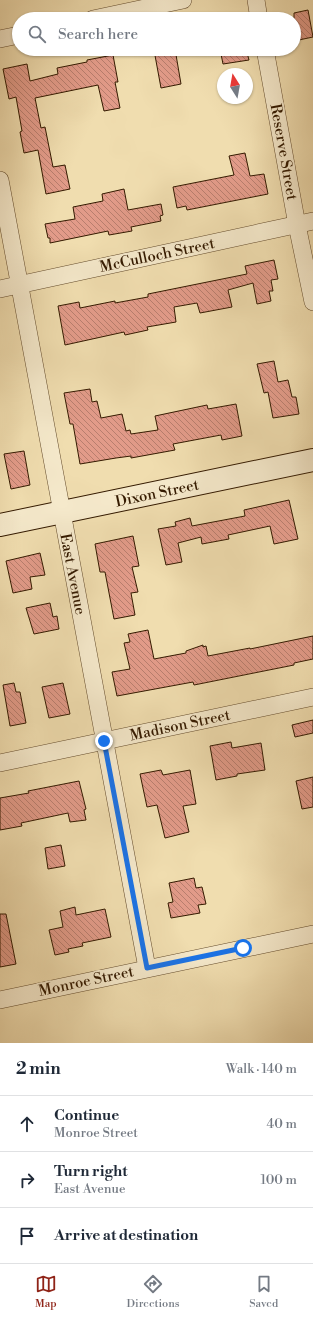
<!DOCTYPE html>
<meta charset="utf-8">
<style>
:root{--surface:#fff;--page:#f2f2f3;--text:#1f2937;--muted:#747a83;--line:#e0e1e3;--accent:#8f2418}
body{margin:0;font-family:"Libre Bodoni",serif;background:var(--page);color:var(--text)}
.compass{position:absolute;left:217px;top:68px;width:36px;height:36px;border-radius:50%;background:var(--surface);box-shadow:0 1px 3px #0004;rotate:349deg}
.stop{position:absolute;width:12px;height:12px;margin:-9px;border:3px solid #1a73e8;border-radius:50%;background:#fff}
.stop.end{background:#1a73e8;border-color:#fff;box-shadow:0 1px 4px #0008}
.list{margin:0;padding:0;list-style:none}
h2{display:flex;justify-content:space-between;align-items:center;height:52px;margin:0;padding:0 16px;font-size:17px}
h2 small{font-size:13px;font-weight:400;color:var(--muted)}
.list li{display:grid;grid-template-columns:26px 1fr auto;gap:12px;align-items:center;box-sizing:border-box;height:56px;padding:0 16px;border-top:1px solid var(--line)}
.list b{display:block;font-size:15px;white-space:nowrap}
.list p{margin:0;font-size:13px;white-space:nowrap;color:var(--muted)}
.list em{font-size:13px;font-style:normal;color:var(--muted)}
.icon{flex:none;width:22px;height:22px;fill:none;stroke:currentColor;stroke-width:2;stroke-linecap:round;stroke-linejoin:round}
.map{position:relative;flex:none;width:313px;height:1043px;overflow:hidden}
.search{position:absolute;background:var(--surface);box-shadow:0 1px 3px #0004;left:12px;right:12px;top:12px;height:44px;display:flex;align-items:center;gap:10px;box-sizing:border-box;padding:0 14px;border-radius:22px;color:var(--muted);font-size:15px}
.sheet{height:220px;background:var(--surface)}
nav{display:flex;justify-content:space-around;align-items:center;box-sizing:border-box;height:56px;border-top:1px solid var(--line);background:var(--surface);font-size:11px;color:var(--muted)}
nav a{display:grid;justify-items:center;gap:2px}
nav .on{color:var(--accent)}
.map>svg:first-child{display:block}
</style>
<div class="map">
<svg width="313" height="1043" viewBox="0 0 313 1043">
<defs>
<pattern id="building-back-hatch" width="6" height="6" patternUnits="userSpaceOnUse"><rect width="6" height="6" fill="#e29b89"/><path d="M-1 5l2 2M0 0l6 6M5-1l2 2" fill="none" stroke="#b87e6e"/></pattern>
</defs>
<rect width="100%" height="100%" fill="#f0ddaf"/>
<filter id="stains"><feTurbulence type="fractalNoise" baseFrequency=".005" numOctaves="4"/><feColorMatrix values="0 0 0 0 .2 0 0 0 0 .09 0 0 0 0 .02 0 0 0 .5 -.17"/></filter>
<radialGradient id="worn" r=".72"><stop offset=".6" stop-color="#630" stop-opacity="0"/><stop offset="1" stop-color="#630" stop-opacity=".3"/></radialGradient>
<g fill="url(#building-back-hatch)" stroke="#341a00">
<path d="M308 10 313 37 294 41V13Z"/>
<path d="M161 49H175L181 84 161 88 154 50Z"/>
<path d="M220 49H246L249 60 223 64Z"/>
<path d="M113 55 118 82H115L120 108 104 111 98 85 35 98 41 128 45 127 53 167 65 165 70 189 46 194 38 150 24 153 20 132 22 131 16 97 9 99 3 69 27 64 30 81 58 74 57 68 87 62V60Z"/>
<path d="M245 153 250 176 264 174 268 194 187 210 186 206 177 208 173 187 234 175 229 156Z"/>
<path d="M124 189 128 210 161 204 163 215 160 216 161 221 131 227 132 231 109 235 108 231 50 243V238H48L45 224 75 219 73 207 103 201 102 194Z"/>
<path d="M274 260 278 279 271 280 273 291H269L271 301 257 304 253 283 228 290 232 307 200 313 197 303 174 307 176 322 147 327 148 330 125 335 124 332 65 345 58 306 79 302 80 308 115 301V303L148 297V294L247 274 245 266Z"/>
<path d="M274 361 278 382 288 380 292 397H296L299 414 273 418 268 392 264 393 257 364Z"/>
<path d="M90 389 92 402 97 401 101 418 122 414 126 431 130 430 131 434 158 430 155 416 207 405 208 409 236 404 242 436 222 440 221 435 173 444 175 450 131 458V456L116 458 80 464 73 424H70L64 393Z"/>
<path d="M24 451 30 485 11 489 4 454Z"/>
<path d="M289 500 298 539 274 544 270 526 228 535 229 539 202 544 201 537 178 543 182 562 166 565 158 529 176 526 175 522 190 518 192 526 245 516 244 510Z"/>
<path d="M133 536 139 566 132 567 138 592 131 593 135 615 114 619 105 572H100L95 544Z"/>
<path d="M40 553 45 575 30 577 32 589 13 593 6 561Z"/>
<path d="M50 603 53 617 57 616 59 629 34 634 26 608Z"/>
<path d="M148 630 154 659 186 653V651L203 645V647L206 646 208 656 250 648V649L313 636V659L294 663V665L194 685 193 682 117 696 112 672 130 669 124 643 130 642 128 634Z"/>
<path d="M14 683 16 692H20L26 723 10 726 3 685Z"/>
<path d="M63 683 70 714 49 718 42 687Z"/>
<path d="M313 720V733L295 737 292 725Z"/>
<path d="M231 742 232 748 261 743 265 770 237 774V776L216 780 210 746Z"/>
<path d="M161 770 163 775 190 770 196 804 183 806 189 832 165 838 157 805 147 807 140 774Z"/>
<path d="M313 777V807L302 809 296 781Z"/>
<path d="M79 781 86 809 84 810 86 820 70 822 68 813 21 823 22 826 0 830V798L29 793 28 791Z"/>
<path d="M61 845 65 866 48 869 45 848Z"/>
<path d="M194 878 196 888 202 887 206 904 198 905 200 913 171 918 168 903 173 902 169 883Z"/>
<path d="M75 907 76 915 105 909 111 937 82 943 83 946 68 949 69 952 55 955 49 930 63 927 60 911Z"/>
<path d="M0 914H6L16 964 0 967Z"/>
</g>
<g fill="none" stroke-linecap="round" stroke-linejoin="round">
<g stroke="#634b2c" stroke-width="18">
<g id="street">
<path d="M256 0 259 19"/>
<path d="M93 19 183 0"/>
<path d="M0 39 19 35"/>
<path d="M265 49 297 225 313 302"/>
<path d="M0 180 147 968"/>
<path d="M0 289 313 221"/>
<path d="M0 763 313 697"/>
<path d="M0 1000 313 934"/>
</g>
</g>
<g stroke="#341a00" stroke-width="24">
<path id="secondary" d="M0 525 313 460"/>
</g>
<use href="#street" stroke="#f5e9cb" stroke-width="17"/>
<use href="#secondary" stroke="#f5e9cb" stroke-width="22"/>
</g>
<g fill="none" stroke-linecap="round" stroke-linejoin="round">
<path stroke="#1a73e8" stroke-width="5" d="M104 741 147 968 243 948"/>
</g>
<g text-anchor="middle" stroke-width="3.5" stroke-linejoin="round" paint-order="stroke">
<g font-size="15" fill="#341a00" stroke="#f5e9cb">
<text transform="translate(284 152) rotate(80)" y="5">Reserve Street</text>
<text transform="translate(157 255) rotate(-12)" y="5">McCulloch Street</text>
<text transform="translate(157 493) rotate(-12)" y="5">Dixon Street</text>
<text transform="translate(73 574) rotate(79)" y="5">East Avenue</text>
<text transform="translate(180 725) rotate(-12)" y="5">Madison Street</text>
<text transform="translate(86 981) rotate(-12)" y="5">Monroe Street</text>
</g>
</g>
<rect width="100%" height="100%" filter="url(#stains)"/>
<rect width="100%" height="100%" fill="url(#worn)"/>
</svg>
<svg class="compass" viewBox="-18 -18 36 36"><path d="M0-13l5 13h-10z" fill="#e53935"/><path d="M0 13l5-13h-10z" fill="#747a83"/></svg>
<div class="stop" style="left:243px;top:948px"></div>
<div class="stop end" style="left:104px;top:741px"></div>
<div class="search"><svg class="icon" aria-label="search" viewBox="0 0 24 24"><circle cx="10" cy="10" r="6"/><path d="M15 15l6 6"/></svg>Search here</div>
</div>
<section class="sheet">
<h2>2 min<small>Walk · 140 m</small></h2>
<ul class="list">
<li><svg class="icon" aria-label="ahead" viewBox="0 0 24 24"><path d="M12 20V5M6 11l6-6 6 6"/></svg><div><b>Continue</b><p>Monroe Street</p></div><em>40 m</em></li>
<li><svg class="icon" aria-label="right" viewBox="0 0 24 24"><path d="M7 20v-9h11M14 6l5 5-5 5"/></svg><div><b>Turn right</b><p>East Avenue</p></div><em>100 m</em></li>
<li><svg class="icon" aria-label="arrive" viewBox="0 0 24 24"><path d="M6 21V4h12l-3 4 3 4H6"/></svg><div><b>Arrive at destination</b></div></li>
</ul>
</section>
<nav>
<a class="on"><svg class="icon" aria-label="map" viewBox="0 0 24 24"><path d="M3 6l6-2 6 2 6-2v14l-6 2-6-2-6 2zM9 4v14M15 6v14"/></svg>Map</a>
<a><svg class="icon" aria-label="directions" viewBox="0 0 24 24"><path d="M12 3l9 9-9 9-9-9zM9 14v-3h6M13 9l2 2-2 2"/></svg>Directions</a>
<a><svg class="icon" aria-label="saved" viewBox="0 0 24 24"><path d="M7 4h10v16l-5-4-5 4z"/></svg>Saved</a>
</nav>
